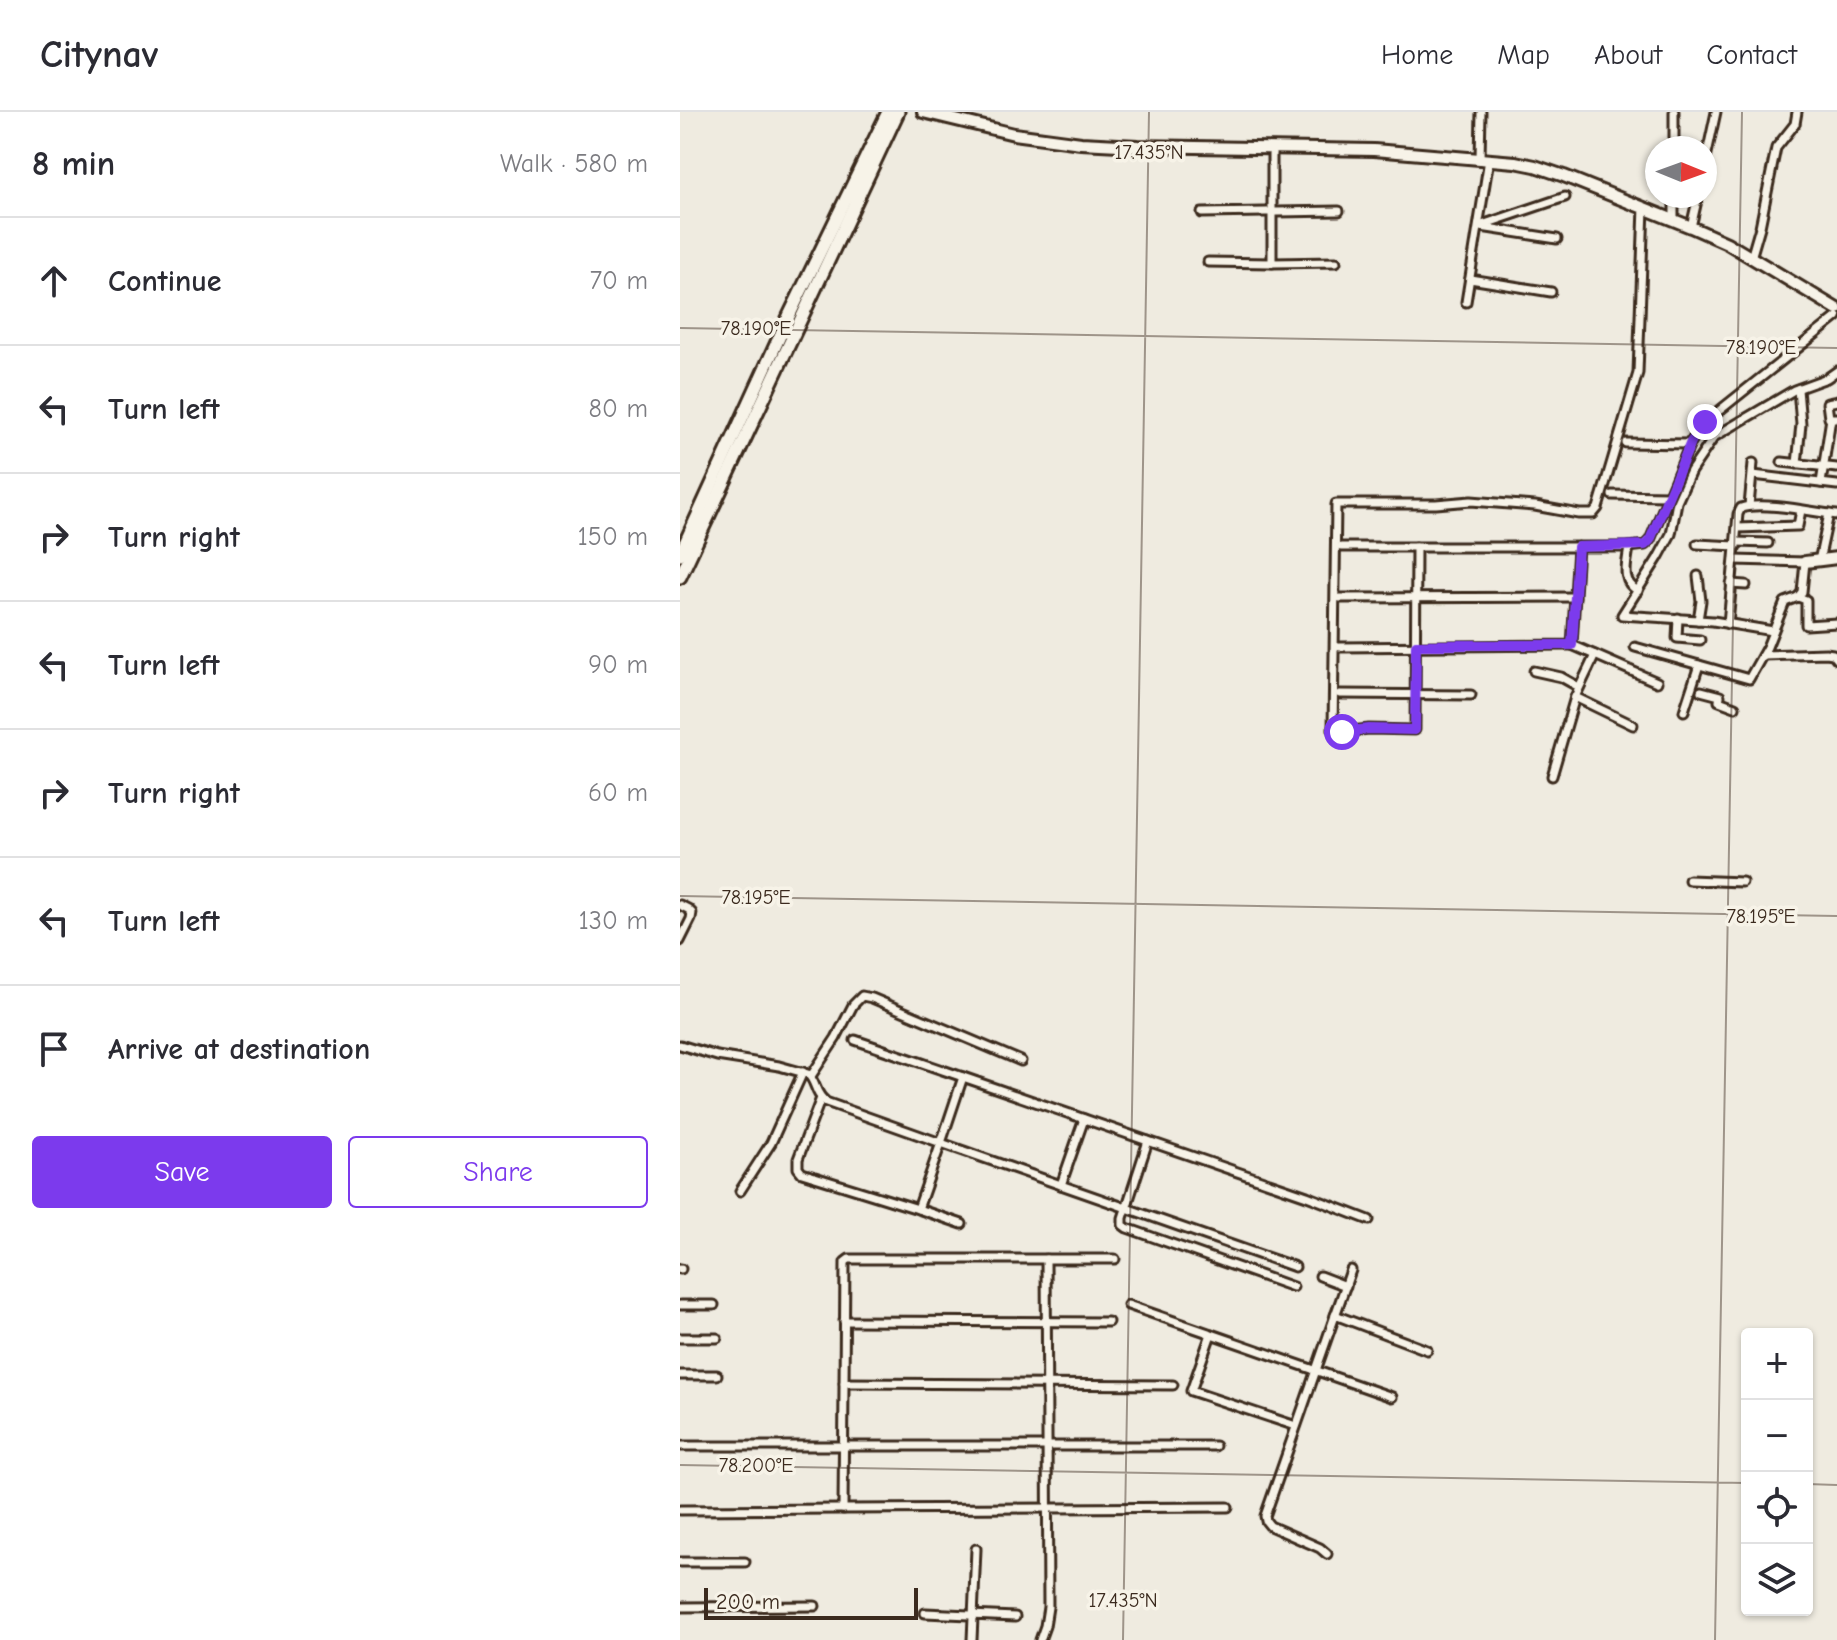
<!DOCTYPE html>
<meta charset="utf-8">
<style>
:root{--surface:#fff;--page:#f7f7f7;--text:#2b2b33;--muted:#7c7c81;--line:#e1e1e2;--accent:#7c3aed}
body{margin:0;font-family:"Comic Neue",sans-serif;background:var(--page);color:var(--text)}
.controls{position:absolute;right:24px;bottom:24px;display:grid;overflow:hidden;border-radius:8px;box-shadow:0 2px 6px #0004}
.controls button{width:72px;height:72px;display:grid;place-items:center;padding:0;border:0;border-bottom:2px solid var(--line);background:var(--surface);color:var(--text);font:40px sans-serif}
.compass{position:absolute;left:965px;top:24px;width:72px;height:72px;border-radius:50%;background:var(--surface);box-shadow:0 2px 6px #0004;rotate:91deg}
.scale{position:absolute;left:24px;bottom:20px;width:214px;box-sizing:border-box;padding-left:8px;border:4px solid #3b2a1e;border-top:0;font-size:22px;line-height:28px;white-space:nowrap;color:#3b2a1e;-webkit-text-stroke:6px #f7f3e8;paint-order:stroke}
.stop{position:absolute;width:24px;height:24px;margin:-18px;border:6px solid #7c3aed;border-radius:50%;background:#fff}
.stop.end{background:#7c3aed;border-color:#fff;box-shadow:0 2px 8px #0008}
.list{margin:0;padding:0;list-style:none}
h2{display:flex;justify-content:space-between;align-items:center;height:104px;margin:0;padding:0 32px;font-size:34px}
h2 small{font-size:26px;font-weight:400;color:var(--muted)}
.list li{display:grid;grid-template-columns:52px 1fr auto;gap:24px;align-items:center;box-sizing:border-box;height:128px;padding:0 32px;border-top:2px solid var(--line)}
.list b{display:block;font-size:30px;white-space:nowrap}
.list em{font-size:26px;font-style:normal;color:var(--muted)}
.actions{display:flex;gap:16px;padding:24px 32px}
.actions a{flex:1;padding:18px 0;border:2px solid var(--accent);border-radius:8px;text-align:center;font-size:28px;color:var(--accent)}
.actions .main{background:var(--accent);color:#fff}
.icon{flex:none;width:44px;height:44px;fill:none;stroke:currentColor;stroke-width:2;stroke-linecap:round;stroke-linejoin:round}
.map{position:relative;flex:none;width:1157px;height:1528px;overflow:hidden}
header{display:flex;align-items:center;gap:48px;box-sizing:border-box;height:112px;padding:0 40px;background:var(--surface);border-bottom:2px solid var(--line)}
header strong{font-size:38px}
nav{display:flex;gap:44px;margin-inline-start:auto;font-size:28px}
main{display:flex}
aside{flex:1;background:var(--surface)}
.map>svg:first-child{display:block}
</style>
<header>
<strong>Citynav</strong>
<nav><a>Home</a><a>Map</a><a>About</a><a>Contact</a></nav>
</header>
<main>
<aside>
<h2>8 min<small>Walk · 580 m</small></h2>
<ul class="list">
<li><svg class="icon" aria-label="ahead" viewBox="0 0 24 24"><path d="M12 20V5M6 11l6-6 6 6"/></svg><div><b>Continue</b></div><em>70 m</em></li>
<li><svg class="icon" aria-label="left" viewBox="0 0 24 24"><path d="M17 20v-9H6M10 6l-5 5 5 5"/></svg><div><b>Turn left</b></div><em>80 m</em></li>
<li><svg class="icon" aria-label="right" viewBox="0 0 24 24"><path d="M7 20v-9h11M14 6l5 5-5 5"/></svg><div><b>Turn right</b></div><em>150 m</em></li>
<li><svg class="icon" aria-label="left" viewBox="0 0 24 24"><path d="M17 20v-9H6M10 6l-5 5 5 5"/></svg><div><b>Turn left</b></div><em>90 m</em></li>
<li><svg class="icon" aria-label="right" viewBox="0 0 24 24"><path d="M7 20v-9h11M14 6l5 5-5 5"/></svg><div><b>Turn right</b></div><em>60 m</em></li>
<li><svg class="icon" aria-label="left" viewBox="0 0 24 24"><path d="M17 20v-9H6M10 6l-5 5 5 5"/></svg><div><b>Turn left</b></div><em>130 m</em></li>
<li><svg class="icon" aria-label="arrive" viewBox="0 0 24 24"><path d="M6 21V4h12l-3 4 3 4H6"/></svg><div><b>Arrive at destination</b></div></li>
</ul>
<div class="actions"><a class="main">Save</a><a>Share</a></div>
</aside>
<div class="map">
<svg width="1157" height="1528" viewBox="0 0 1157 1528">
<rect width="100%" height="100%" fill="#efebe0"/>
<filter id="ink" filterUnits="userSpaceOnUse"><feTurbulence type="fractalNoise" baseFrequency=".0125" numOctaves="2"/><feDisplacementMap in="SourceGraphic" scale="16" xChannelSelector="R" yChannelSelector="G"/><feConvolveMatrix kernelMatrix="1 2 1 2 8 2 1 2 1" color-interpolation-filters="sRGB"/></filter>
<g filter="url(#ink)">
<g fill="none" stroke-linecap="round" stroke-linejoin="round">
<g stroke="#3b2a1e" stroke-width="13">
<g id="street">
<path d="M994 0V36"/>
<path d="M592 36V151L656 150"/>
<path d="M800 46 801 0"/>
<path d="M1025 51 1036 0"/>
<path d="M994 84V107"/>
<path d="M522 101 659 99"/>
<path d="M799 114 885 85"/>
<path d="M801 115 877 127"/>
<path d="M1011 115 1018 84"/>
<path d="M1071 146 1080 115 1096 36 1115 12 1117 0"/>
<path d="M528 150 592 151"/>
<path d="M790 167 871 180"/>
<path d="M786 190 809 47"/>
<path d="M1157 289 1147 291 1149 306H1157"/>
<path d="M946 331 1010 332"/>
<path d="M1102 350 1157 356"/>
<path d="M1117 352 1121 312 1118 277"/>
<path d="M1073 363 1157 373"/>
<path d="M1141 371 1151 306"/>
<path d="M932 383 988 384"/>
<path d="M1069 394 1073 351"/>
<path d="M1058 416 1118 414 1121 398"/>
<path d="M1057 430 1088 431"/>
<path d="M1017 432 1056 434"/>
<path d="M661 435H949L965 433 970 428 1011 330 1025 310 1157 205"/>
<path d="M736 435 735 618 689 617 662 620 653 617 656 392H756L791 389 855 394 899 402H913L918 396 958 261 964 95"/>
<path d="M949 435C947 452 940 469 958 479"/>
<path d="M1139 449 1149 402"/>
<path d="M1018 464 1021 489 1018 508"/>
<path d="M1051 472 1066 473"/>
<path d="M1118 485 1126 488V513L1157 511"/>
<path d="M660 486 895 485"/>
<path d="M998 506 997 526 1020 528"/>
<path d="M1048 512 1058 402 1061 396C1083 389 1133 400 1157 403"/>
<path d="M1093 519 1033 509 942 503 978 446 991 422 997 390 1011 359 1034 325 1114 278 1147 266 1157 259"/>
<path d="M892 533 977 570"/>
<path d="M660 535 892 533 898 435"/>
<path d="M955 535 1069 567 1087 535 1105 490 1118 485 1122 480 1125 450 1055 448"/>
<path d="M1083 543 1146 541 1153 542 1157 547"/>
<path d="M854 559 881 565 899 575"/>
<path d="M1021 579 1040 584 1039 589 1055 595"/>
<path d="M660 582 791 583"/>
<path d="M895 585 953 613"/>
<path d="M1004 599 1019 553"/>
<path d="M872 664 895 585 915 543"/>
<path d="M1009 768 1062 770"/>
<path d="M0 793 8 797 12 801 11 807 0 829"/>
<path d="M175 928 283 965"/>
<path d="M0 933 37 944 99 954 128 962C137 971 134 981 146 990L261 1031 283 965 627 1084 689 1108"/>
<path d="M131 964 156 926 173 893 182 884 192 886 341 949"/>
<path d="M141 986 118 1047V1056L122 1061 238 1097 261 1031 615 1155"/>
<path d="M468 1029 443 1106V1113L447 1116 613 1175"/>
<path d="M381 1073 404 1007"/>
<path d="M60 1079 91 1031 123 960"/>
<path d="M238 1097 282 1112"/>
<path d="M0 1157H1"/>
<path d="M640 1164 666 1174"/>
<path d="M0 1193H34"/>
<path d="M448 1193 712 1285"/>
<path d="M655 1203 747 1238"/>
<path d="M164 1209 428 1210"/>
<path d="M531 1222 511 1279 616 1314"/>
<path d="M0 1226H37"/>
<path d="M0 1263H37"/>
<path d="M164 1271 493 1273"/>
<path d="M0 1334H535"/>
<path d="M163 1397 165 1150 169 1147H435"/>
<path d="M0 1398 548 1395"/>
<path d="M647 1442 640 1436 590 1414 586 1409 585 1404 671 1158"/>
<path d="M0 1450H65"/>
<path d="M0 1495 135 1494"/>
<path d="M245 1501 335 1505"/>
<path d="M292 1528 296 1437"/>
<path d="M360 1528 365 1514 368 1495 366 1147"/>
</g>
</g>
<g stroke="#3b2a1e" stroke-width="16">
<g id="secondary">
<path d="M243 0 334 22 401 31 458 34 694 38 835 50 855 54 884 64 1011 115 1047 131 1157 197"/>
<path d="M1125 450 1157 446"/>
</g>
</g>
<g stroke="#3b2a1e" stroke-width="17">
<g id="primary">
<path d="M0 442 109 204 208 0"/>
<path d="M0 465 218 0"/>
</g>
</g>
<use href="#street" stroke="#f7f3e8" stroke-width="7"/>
<use href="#secondary" stroke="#f7f3e8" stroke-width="10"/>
<use href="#primary" stroke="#f7f3e8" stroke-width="11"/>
</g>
</g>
<g fill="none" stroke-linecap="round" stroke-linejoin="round" filter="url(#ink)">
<path stroke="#7c3aed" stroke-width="10" d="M662 620 689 617 735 618 736 533H892L898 435 965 433 970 428 1011 330 1025 310"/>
</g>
<path fill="none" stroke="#3b2a1e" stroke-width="2" stroke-opacity="0.45" d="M0 216 1157 236M0 784 1157 804M0 1353 1067 1371M1127 1372 1157 1373M443 1528 469 0M1035 1528 1062 0"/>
<g font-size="20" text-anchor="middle" fill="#3b2a1e" stroke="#f7f3e8" stroke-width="7" stroke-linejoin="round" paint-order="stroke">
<text x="469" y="47">17.435°N</text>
<text x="76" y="223">78.190°E</text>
<text x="1081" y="242">78.190°E</text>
<text x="76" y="792">78.195°E</text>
<text x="1081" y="811">78.195°E</text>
<text x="76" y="1360">78.200°E</text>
<text x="443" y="1495">17.435°N</text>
</g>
</svg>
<div class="controls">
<button>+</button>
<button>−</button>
<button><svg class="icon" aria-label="locate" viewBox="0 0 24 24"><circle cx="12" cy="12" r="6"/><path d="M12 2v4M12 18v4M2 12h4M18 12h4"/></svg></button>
<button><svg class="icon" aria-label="layers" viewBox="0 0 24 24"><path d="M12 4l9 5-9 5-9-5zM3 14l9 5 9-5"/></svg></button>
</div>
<svg class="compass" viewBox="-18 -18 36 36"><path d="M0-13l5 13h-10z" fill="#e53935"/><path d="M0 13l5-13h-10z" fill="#7c7c81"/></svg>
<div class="scale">200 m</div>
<div class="stop" style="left:662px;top:620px"></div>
<div class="stop end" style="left:1025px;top:310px"></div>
</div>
</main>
